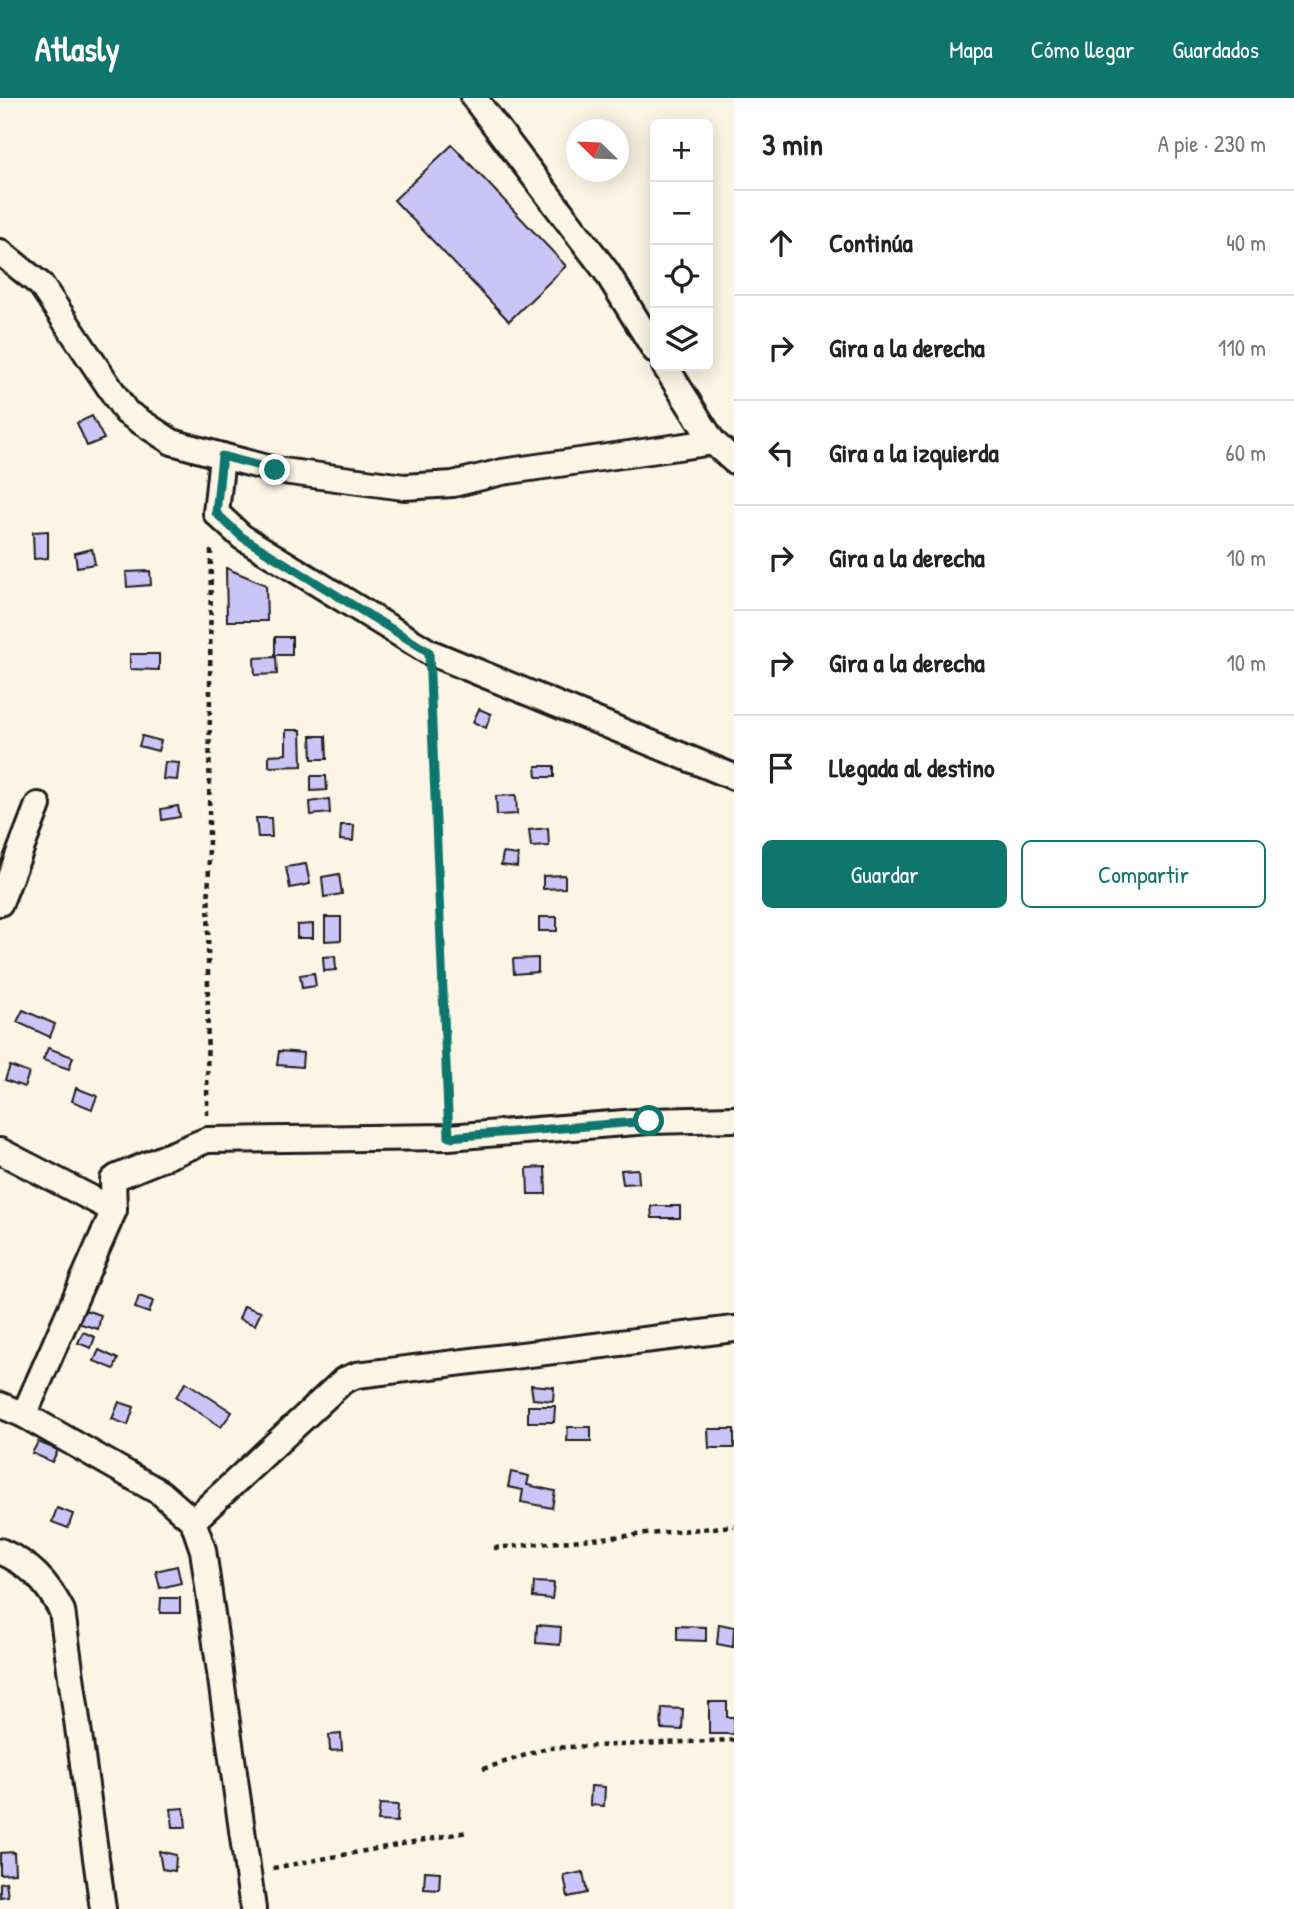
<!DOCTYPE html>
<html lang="es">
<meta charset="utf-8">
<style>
:root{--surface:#fff;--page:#f6f6f6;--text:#222;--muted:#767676;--line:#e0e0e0;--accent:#0f766e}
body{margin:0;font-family:"Patrick Hand",sans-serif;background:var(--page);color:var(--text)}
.controls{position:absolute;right:21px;top:21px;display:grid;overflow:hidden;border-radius:10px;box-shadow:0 4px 18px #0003}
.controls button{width:63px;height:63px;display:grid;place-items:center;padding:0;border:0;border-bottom:2px solid var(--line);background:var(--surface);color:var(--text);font:35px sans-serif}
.compass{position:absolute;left:566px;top:21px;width:63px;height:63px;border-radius:50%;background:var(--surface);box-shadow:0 4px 18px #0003;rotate:293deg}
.stop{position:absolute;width:21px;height:21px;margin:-16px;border:5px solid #0f766e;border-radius:50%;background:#fff}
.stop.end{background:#0f766e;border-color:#fff;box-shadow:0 2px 7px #0008}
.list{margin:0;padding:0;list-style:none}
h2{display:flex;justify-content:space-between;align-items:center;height:91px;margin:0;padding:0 28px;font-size:30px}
h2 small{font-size:23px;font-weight:400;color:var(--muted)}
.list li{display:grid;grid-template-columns:46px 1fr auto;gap:21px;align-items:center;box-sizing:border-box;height:105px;padding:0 28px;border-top:2px solid var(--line)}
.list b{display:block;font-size:26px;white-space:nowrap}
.list em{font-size:23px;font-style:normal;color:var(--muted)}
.actions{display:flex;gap:14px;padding:21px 28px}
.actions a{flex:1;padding:16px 0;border:2px solid var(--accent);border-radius:10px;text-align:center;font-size:24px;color:var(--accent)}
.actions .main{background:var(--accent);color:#fff}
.icon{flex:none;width:38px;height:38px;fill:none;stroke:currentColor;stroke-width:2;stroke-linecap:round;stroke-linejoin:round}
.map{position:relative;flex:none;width:734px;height:1811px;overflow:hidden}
header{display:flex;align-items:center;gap:42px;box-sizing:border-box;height:98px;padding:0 35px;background:var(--accent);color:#fff}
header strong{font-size:33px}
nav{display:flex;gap:38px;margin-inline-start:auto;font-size:24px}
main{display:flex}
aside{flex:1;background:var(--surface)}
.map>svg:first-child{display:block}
</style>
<header>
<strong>Atlasly</strong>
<nav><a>Mapa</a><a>Cómo llegar</a><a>Guardados</a></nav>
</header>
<main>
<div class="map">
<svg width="734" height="1811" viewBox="0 0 734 1811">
<rect width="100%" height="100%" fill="#fcf5e5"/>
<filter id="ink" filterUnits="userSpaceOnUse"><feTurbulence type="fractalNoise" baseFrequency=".0143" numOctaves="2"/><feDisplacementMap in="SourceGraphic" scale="14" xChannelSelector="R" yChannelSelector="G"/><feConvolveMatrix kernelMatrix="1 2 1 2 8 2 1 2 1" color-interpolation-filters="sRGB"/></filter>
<g filter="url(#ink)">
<g fill="#cbc4f6" stroke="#1c1c1c" stroke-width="2">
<path d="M452 47 566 168 509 223 394 102Z"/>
<path d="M92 318 104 341 87 348 77 325Z"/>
<path d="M48 433V460L34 461 33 434Z"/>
<path d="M92 451 95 466 77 469 75 455Z"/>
<path d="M226 470 266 487 267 523H227Z"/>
<path d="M150 473 151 487 127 489 126 474Z"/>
<rect x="275" y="539" width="17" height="18"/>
<path d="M130 556H159V572L130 571Z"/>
<path d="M276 559 277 576 255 577 254 560Z"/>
<path d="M479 611 491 616 486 630 473 624Z"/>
<path d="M286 632H301L302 668 269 669V657L286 656Z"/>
<path d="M142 638 161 643 158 653 139 648Z"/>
<path d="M311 638H326L327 661H312Z"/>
<path d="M165 664 179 665 177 682 163 681Z"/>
<path d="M536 668H554V679H537Z"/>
<path d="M311 678H326L327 692 311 693Z"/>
<path d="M516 697 517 716 497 717 496 698Z"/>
<path d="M329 701 330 715 311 717 310 704Z"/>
<path d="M178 708 180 719 162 722 161 711Z"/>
<path d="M256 720H271L272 739H258Z"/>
<path d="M341 727H354L353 743 340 742Z"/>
<path d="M548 730 549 748 531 749 529 732Z"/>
<path d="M503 755 518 757 517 769 501 767Z"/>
<path d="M306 766 310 786 290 790 286 769Z"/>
<path d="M339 776 342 796 324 799 322 779Z"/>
<path d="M565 777V790L543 791V778Z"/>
<path d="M325 819H341V842L325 843Z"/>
<rect x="539" y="819" width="18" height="14"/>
<path d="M313 826V840H297V827Z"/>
<path d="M335 858 336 872 324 873 323 859Z"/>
<path d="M538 860V874L514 876 513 861Z"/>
<path d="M314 875 316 888 302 890 300 877Z"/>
<path d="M23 912 55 926 50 939 17 924Z"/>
<path d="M48 950 73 959 69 971 43 962Z"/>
<path d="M279 953 303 955 302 969 277 967Z"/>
<path d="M10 968 29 975 24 989 5 982Z"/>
<path d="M76 990 97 998 92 1011 72 1003Z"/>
<path d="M545 1069 546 1096H528L527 1070Z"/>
<path d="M638 1071 639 1085 623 1086 621 1072Z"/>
<path d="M651 1108H680V1120H652Z"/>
<path d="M139 1198 153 1203 149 1215 135 1210Z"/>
<path d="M244 1208 261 1214 255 1227 239 1221Z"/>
<path d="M75 1209 101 1217 98 1231 71 1223Z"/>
<path d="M83 1234 95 1239 91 1250 78 1245Z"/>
<path d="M99 1252 118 1261 114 1271 94 1263Z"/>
<path d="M186 1284 232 1314 221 1329 176 1299Z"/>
<path d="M531 1287 554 1289 553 1303 533 1301Z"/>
<path d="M119 1304 134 1309 128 1327 112 1321Z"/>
<path d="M528 1308H555L554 1324H528Z"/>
<path d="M568 1329H591V1343H567Z"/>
<path d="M708 1331H734V1350H709Z"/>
<path d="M38 1344 58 1352 52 1364 32 1355Z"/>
<path d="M511 1374 529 1378 527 1387 555 1393 552 1410 521 1404 523 1392 508 1389Z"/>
<path d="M57 1410 73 1416 68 1430 52 1424Z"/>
<path d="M177 1468 181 1485 160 1490 156 1473Z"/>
<path d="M534 1484 554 1485 552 1501 533 1499Z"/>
<path d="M161 1500H180V1515H160Z"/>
<path d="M719 1526 734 1529 733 1549 717 1546Z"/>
<path d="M537 1527 561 1529 560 1547 536 1545Z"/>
<path d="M677 1528 706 1529V1543L677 1542Z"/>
<path d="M709 1604H727V1619H734V1636H709Z"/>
<path d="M662 1610 683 1611 682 1632 661 1631Z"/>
<path d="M341 1636 342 1652 330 1653 329 1637Z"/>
<path d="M591 1688 605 1689 604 1708 590 1707Z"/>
<path d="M380 1706 398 1707 397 1724 378 1723Z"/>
<path d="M184 1710 186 1729H173L171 1711Z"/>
<path d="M159 1753 176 1757 175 1773 162 1771Z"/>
<path d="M14 1754 15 1775 0 1776V1755Z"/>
<path d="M425 1773 440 1774 439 1792 424 1791Z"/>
<path d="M583 1774 587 1795 568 1799 564 1778Z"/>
<path d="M6 1784 8 1798 0 1799V1785Z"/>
</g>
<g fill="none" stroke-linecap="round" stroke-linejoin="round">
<g stroke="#1c1c1c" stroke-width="30">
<g id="street">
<path d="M474 0 606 173 655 252"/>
<path d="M0 154 41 187 126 314 172 344 222 358 275 372 404 389 453 386 502 374 713 344"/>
<path d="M665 268 713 344 734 363"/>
<path d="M222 358 216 415 242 439 429 554 734 679"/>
<path d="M0 805 38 707"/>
<path d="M0 1053 114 1112"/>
<path d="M0 1307 24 1317 161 1395 193 1423 203 1452 253 1811"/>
<path d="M24 1317 114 1112 113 1082 117 1079 207 1042 449 1039 649 1023 734 1021"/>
<path d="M193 1423 344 1282 357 1277 734 1231"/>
<path d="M0 1453C30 1466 47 1484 62 1513L103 1811"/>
</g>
</g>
<g stroke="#1c1c1c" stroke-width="4.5" stroke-dasharray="5 5" stroke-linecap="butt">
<path d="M430 583 448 1014"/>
<path d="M207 1017 211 448"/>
<path d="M494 1450 734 1428"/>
<path d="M483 1671 547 1650 734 1642"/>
<path d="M273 1770 467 1734"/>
</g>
<use href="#street" stroke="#fcf5e5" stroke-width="24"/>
</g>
</g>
<g fill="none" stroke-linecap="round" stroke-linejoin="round" filter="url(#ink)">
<path stroke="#0f766e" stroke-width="9" d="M275 372 222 358 216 415 242 439 429 554 449 1039 649 1023"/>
</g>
</svg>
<div class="controls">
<button>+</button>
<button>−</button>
<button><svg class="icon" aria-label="locate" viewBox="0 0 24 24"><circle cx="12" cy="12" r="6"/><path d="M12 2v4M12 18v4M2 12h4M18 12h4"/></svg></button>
<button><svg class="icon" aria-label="layers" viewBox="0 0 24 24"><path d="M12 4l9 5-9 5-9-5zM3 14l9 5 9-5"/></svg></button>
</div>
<svg class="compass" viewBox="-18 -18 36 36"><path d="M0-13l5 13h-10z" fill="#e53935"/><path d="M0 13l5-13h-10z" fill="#767676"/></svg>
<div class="stop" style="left:649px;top:1023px"></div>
<div class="stop end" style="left:275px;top:372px"></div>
</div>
<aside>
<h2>3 min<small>A pie · 230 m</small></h2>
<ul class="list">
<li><svg class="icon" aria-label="ahead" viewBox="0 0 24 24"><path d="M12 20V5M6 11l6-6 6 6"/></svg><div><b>Continúa</b></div><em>40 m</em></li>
<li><svg class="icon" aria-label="right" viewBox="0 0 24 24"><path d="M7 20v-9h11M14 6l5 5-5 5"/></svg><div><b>Gira a la derecha</b></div><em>110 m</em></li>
<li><svg class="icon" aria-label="left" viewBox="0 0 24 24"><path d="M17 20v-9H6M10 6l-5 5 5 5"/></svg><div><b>Gira a la izquierda</b></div><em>60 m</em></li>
<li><svg class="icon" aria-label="right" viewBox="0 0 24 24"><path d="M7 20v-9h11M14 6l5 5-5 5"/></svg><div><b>Gira a la derecha</b></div><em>10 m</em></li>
<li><svg class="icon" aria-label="right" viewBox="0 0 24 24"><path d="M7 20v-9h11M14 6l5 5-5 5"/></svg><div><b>Gira a la derecha</b></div><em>10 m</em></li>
<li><svg class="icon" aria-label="arrive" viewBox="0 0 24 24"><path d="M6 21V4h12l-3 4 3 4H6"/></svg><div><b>Llegada al destino</b></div></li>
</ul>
<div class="actions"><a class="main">Guardar</a><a>Compartir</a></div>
</aside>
</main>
